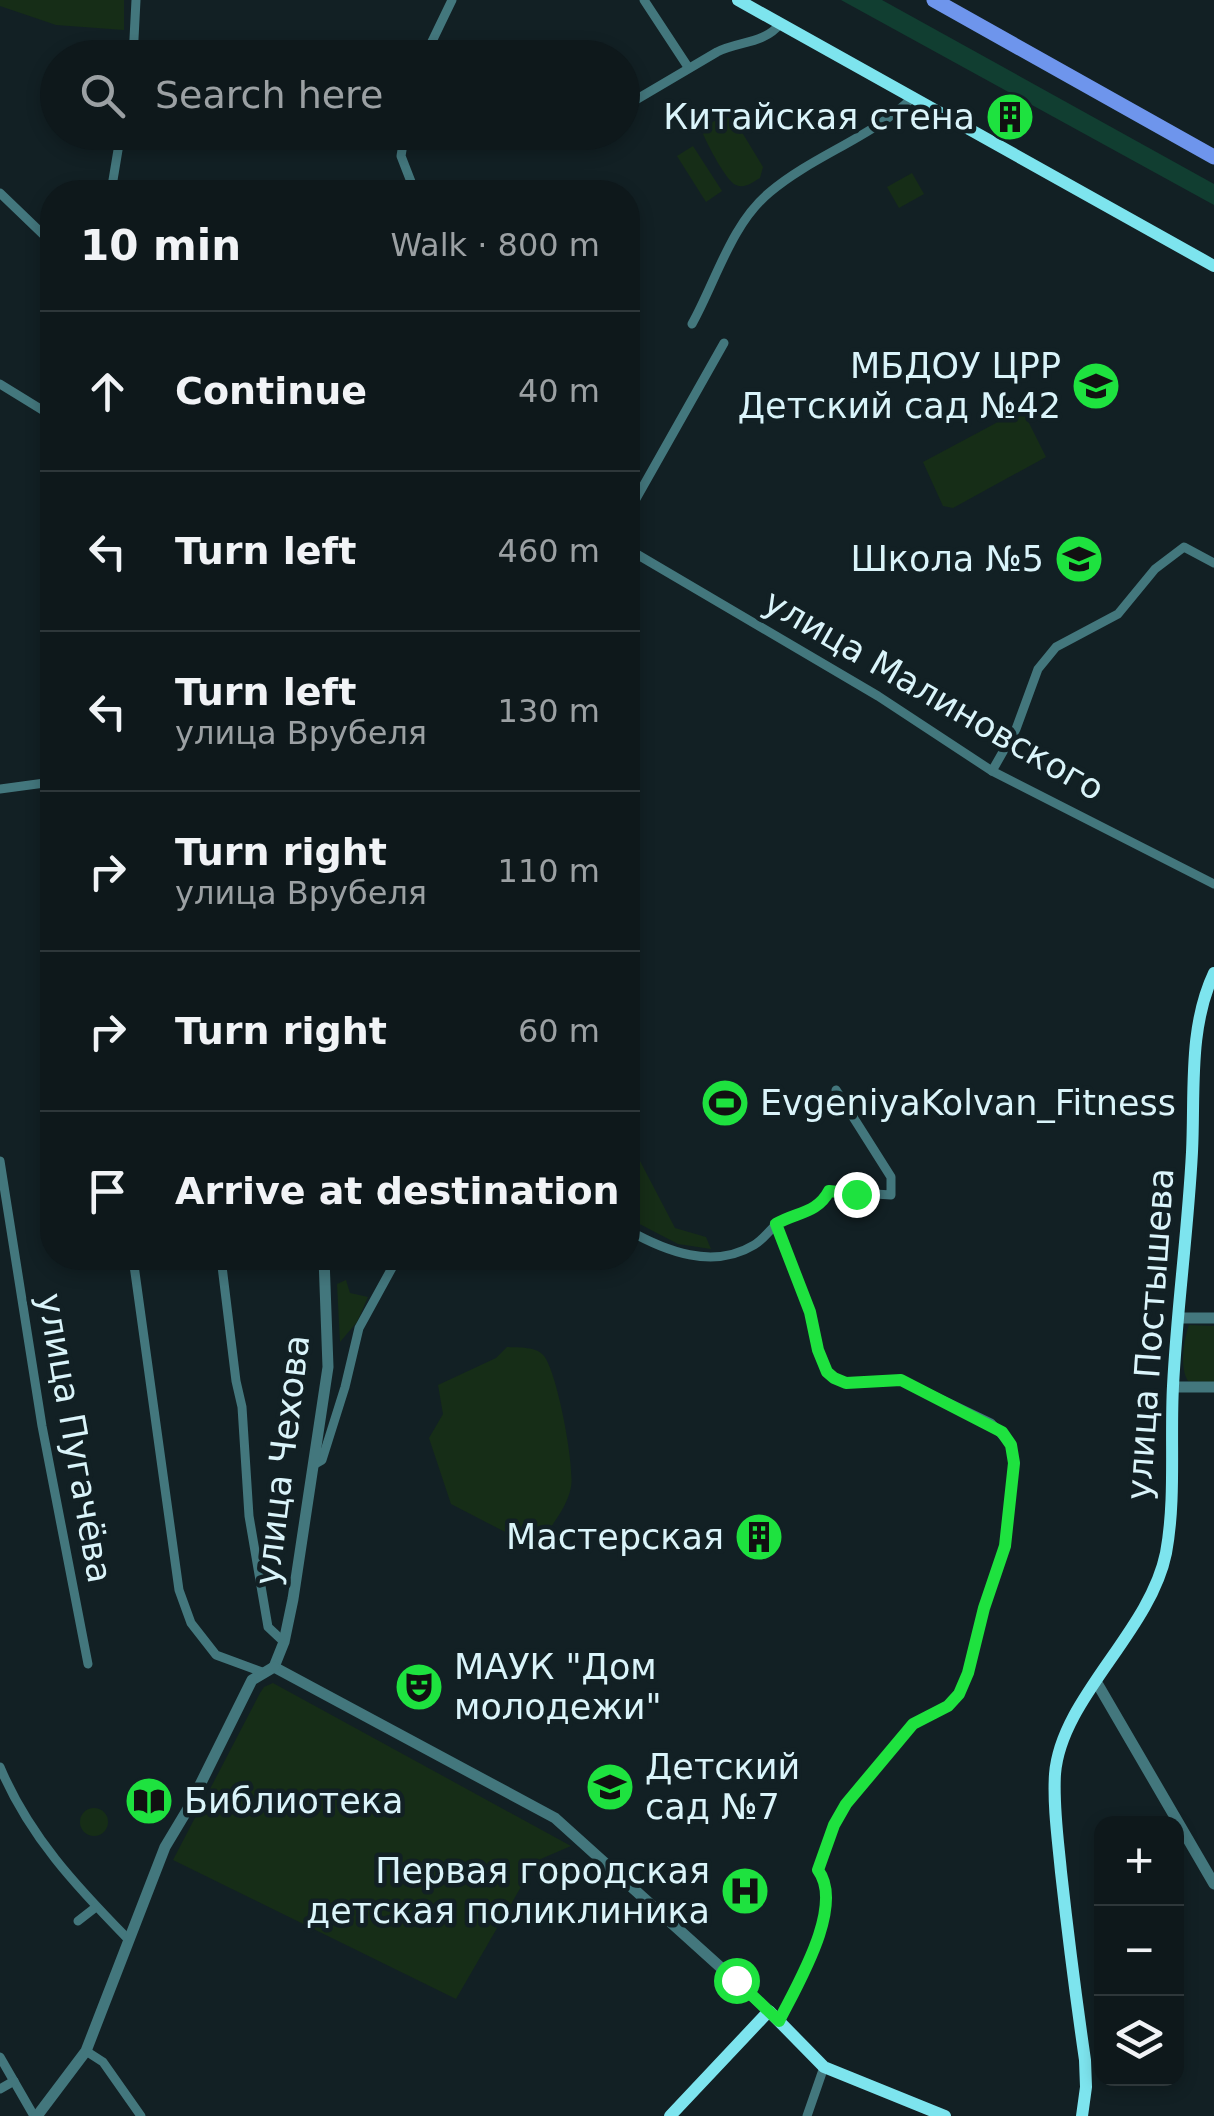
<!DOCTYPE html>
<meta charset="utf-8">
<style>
:root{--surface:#0e181b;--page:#1c2528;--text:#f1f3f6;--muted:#9ba0a3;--line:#2e373a}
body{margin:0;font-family:"DejaVu Sans",sans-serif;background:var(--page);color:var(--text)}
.controls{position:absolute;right:30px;bottom:30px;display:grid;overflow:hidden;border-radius:20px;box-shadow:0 5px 15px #0003}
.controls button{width:90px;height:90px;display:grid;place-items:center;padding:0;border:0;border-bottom:2px solid var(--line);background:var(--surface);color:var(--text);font:50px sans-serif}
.stop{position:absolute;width:30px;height:30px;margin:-22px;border:8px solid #1ee23f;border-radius:50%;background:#fff}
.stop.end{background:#1ee23f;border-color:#fff;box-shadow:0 2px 10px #0008}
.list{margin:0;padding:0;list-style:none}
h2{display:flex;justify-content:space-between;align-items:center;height:130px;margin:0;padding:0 40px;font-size:42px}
h2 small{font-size:32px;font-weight:400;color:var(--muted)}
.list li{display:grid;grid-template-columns:65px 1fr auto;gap:30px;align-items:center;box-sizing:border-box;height:160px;padding:0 40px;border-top:2px solid var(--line)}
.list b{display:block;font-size:38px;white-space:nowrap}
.list p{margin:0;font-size:32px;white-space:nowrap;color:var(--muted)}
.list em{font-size:32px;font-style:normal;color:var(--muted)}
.icon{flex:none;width:55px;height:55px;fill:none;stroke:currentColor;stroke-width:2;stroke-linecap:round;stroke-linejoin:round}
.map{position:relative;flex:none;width:1214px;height:2116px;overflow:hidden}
.search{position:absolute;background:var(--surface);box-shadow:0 5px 15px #0003;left:40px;top:40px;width:600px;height:110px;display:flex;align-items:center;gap:25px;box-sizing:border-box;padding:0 35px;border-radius:55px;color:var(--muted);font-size:38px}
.panel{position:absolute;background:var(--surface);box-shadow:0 5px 15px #0003;left:40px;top:180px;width:600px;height:1090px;border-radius:40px}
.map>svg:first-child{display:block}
</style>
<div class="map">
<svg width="1214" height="2116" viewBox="0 0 1214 2116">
<rect width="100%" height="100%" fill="#122024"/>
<g fill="#162d17">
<path d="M0 0H124V30L56 25 0 6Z"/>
<path d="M726 116 737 124 763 167 760 178C753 182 745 189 736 185 726 181 708 145 703 134L708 124Z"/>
<path d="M693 146 722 191 706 202 677 156Z"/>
<path d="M912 173 924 194 899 208 887 187Z"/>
<path d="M1022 409 1046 457 953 508 943 506 923 462Z"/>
<path d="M628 1138 675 1228 706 1237 711 1249 678 1244 628 1218 636 1191 628 1171Z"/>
<path d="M346 1280 350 1293 368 1297 357 1322 340 1342 337 1284Z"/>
<path d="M1189 1325 1214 1326V1382L1188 1381C1179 1367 1184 1339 1189 1325Z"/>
<path d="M507 1347C518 1348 536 1346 544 1356 557 1372 575 1466 571 1487 567 1509 548 1530 536 1548L451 1504 429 1438 443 1414 438 1385 496 1358Z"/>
<path d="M273 1683 571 1846 536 1861 456 1999 173 1860 260 1693 264 1687Z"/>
<circle cx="94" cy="1822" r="14"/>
</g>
<path fill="#113e31" d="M841 0H882L1214 184V205Z"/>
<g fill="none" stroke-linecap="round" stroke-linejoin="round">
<g stroke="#43777d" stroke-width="9">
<path d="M644 0 688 67"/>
<path d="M133 58 136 0"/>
<path d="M424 58 452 0"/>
<path d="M622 108 717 52C739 41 764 44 780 24"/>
<path d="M405 132 401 156 415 192"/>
<path d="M111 192 121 132"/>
<path d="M0 193 52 243"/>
<path d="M692 324C716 281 731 224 770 192 814 155 871 138 912 98"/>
<path d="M0 384 52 416"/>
<path d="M628 513 724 343"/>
<path d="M628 549 878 696 992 771 1214 884"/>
<path d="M992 771 1016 729 1038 669 1056 647 1118 614 1155 569 1184 547 1214 563"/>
<path d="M0 789 52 782"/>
<path d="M628 998H629"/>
<path d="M0 1161 42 1426 88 1664"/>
<path d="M776 1224 810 1312 818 1350 827 1371 834 1378 846 1383 901 1380 991 1423 1011 1445 1014 1463 1005 1546 984 1608 968 1673 959 1693 948 1705 913 1725 847 1804 835 1825 818 1870C846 1906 797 1986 779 2021"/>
<path d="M628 1230C665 1251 713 1270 754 1245 766 1238 772 1225 784 1219 803 1210 818 1212 829 1191L891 1195V1177L836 1090"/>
<path d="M133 1258 179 1590 191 1623 216 1655 262 1672"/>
<path d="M221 1258 236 1381 242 1407 249 1516 268 1627 284 1642"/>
<path d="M315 1464 322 1460 345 1387 359 1328 393 1266 402 1258"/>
<path d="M0 1767C29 1836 76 1886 128 1939"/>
<path d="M78 1921 96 1907"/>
<path d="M86 2051 103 2062 141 2116"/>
<path d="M0 2057 34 2116"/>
<path d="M0 2089 14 2081"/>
<path d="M807 2116 824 2067"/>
</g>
<g stroke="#43777d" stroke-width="11">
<path d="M1178 1318H1214"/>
<path d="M1173 1387H1214"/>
<path d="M274 1667 555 1818 769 2011"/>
<path d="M274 1667 284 1642 293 1599 328 1367 324 1258"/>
<path d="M1097 1683 1214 1884"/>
<path d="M37 2116 86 2051 165 1847 189 1807 252 1680 274 1667"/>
</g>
<g stroke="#7de4ee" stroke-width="12">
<path d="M738 0 1214 266"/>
<path d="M670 2116 769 2011 824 2067 945 2116"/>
<path d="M1082 2116 1086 2087 1085 2060C1076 1998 1068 1935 1061 1872 1058 1840 1053 1806 1055 1774 1061 1698 1150 1632 1166 1553 1176 1499 1170 1441 1173 1386 1177 1308 1188 1230 1192 1152 1195 1093 1188 1028 1214 973"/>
</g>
<path stroke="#6e95ec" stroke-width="15" d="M934 0 1214 157"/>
</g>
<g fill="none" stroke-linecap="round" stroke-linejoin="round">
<path stroke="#1ee23f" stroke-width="12" d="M736 1980 779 2021C797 1985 845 1906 818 1870L834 1825 846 1804 913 1724 948 1706 959 1694 968 1673 984 1608 1005 1546 1014 1463 1011 1445 1002 1432 901 1380 846 1383 834 1378 827 1372 818 1350 810 1312 776 1224C796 1212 817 1214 829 1191L856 1194"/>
</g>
<defs>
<g id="building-disc" transform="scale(2.5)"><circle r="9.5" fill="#1ee23f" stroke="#122024"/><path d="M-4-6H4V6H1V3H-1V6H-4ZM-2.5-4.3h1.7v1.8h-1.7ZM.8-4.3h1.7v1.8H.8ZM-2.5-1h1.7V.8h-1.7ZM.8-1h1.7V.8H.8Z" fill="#111"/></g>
<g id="school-disc" transform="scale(2.5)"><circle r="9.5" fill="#1ee23f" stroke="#122024"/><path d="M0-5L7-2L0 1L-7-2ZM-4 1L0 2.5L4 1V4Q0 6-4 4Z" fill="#111"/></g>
<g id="stadium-disc" transform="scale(2.5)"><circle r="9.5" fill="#1ee23f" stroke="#122024"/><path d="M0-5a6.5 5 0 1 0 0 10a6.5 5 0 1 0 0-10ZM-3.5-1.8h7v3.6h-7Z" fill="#111"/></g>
<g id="theatre-disc" transform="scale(2.5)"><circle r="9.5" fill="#1ee23f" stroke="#122024"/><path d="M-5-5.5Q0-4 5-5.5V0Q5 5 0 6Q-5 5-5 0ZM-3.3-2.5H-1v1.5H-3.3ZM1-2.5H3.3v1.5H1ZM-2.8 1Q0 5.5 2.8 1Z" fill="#111"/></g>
<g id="library-disc" transform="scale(2.5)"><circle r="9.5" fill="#1ee23f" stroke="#122024"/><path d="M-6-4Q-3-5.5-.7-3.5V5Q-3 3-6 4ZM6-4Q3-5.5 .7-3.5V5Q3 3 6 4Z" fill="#111"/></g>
<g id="hospital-disc" transform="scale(2.5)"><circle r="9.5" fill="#1ee23f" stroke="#122024"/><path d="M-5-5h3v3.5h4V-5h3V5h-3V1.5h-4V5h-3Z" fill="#111"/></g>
</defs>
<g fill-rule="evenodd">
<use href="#building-disc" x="1010" y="117"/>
<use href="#school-disc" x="1096" y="386"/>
<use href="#school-disc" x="1079" y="559"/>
<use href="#stadium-disc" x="725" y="1103"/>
<use href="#building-disc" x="759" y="1537"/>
<use href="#theatre-disc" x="419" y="1687"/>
<use href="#school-disc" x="610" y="1787"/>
<use href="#library-disc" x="149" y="1801"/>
<use href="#hospital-disc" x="745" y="1891"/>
</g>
<g text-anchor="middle" stroke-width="9" stroke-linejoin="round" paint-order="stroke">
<g font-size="35" fill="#daf4fa" stroke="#122024" text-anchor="end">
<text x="975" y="129">Китайская стена</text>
<text x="1061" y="378">МБДОУ ЦРР<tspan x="1061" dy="40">Детский сад №42</tspan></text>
<text x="1044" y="571">Школа №5</text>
<text x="760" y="1115" text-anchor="start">EvgeniyaKolvan_Fitness</text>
<text x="724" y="1549">Мастерская</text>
<text x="454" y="1679" text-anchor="start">МАУК "Дом<tspan x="454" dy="40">молодежи"</tspan></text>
<text x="645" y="1779" text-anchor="start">Детский<tspan x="645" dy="40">сад №7</tspan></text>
<text x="184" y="1813" text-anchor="start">Библиотека</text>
<text x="710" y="1883">Первая городская<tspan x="710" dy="40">детская поликлиника</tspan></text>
</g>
<g font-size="35" fill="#daf4fa" stroke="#122024">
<text transform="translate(934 695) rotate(30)" y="12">улица Малиновского</text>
<text transform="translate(1150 1334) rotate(-86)" y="12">улица Постышева</text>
<text transform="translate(75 1438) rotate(80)" y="12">улица Пугачёва</text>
<text transform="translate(282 1460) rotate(-83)" y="12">улица Чехова</text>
</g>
</g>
</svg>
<div class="controls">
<button>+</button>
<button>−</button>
<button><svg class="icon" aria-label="layers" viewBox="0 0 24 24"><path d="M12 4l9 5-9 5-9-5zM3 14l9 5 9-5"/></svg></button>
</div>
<div class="stop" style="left:736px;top:1980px"></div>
<div class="stop end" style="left:856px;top:1194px"></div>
<div class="search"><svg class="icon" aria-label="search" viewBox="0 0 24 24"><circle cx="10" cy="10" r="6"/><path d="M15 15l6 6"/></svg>Search here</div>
<section class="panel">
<h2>10 min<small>Walk · 800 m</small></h2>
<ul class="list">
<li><svg class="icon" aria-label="ahead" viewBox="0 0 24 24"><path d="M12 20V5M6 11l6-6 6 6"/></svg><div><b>Continue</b></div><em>40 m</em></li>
<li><svg class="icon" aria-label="left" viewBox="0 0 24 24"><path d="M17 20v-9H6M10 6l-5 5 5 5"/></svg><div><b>Turn left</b></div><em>460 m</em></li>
<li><svg class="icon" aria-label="left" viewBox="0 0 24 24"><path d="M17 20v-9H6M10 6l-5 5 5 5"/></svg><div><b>Turn left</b><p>улица Врубеля</p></div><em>130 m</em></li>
<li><svg class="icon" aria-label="right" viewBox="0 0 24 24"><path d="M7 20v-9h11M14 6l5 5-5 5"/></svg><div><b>Turn right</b><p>улица Врубеля</p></div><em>110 m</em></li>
<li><svg class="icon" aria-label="right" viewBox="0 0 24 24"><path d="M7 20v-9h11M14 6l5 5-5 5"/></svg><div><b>Turn right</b></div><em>60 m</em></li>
<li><svg class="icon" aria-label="arrive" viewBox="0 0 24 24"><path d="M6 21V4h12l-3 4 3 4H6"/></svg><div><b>Arrive at destination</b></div></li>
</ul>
</section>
</div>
